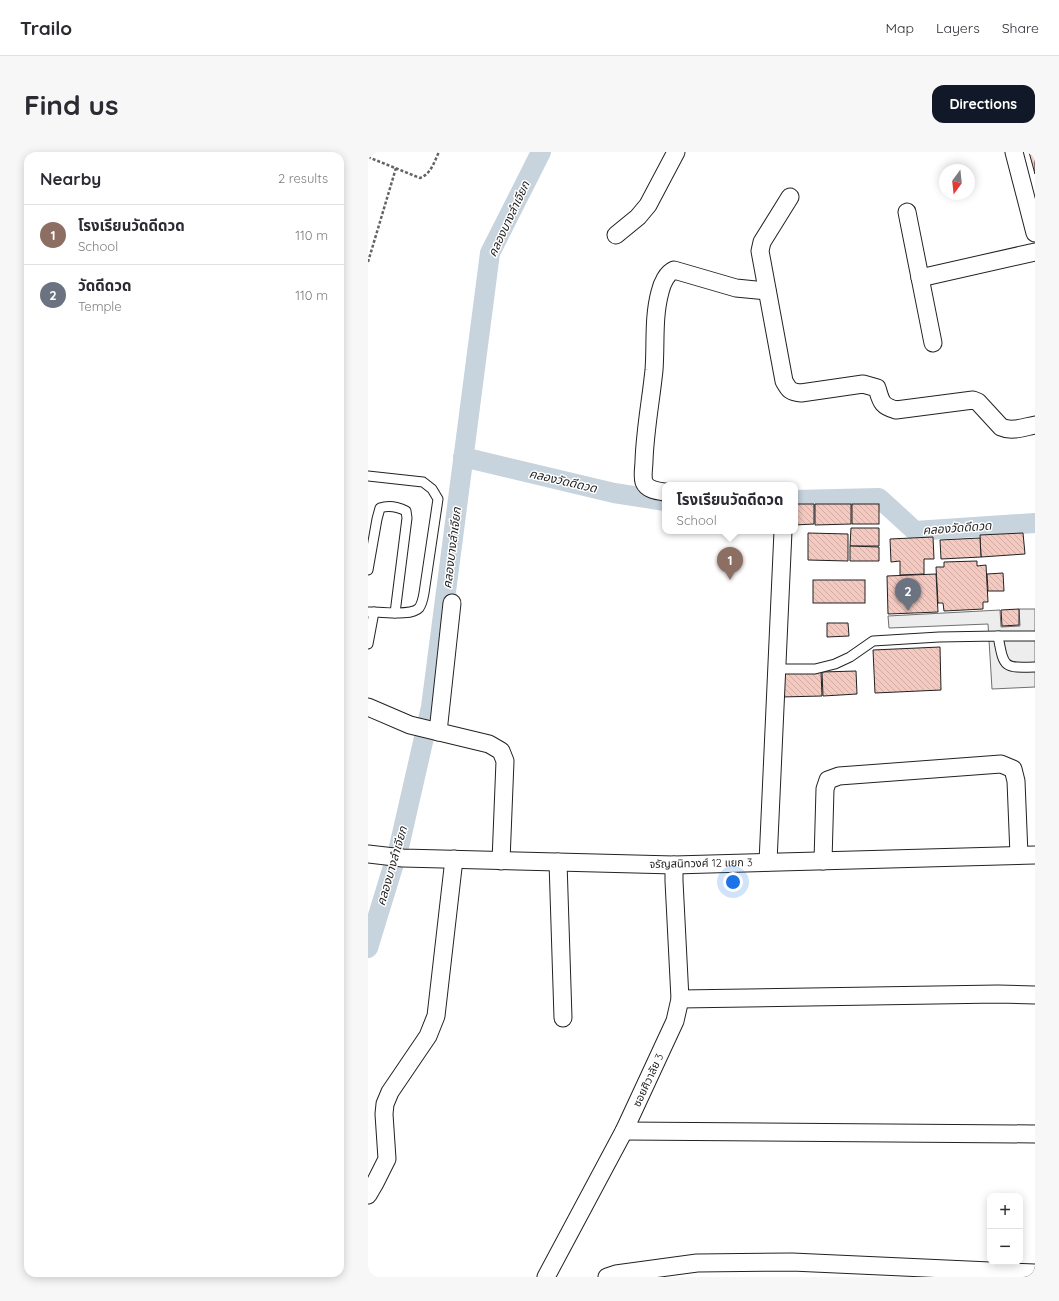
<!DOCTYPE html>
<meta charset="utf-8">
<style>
:root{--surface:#fff;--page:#f7f7f7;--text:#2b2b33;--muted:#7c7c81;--line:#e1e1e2;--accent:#111827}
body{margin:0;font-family:Quicksand,"Noto Sans Thai",sans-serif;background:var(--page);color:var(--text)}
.controls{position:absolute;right:12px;bottom:12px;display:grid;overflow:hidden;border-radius:8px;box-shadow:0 2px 10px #0003}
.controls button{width:36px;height:36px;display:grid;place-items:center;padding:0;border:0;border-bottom:1px solid var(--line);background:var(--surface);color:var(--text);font:20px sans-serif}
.compass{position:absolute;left:571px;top:12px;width:36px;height:36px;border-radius:50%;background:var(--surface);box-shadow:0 2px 10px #0003;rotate:195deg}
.you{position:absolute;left:365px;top:730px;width:14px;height:14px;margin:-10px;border:3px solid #fff;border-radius:50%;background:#1a73e8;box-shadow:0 0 0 6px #1a73e833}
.badge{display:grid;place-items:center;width:26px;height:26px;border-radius:50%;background:var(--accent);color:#fff;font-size:13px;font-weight:700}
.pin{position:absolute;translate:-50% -33px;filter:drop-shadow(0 1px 2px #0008)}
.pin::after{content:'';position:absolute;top:21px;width:14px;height:12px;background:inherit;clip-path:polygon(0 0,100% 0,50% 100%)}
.popup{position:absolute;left:294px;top:330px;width:136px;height:52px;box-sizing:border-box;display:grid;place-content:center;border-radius:8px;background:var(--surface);filter:drop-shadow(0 1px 3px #0005);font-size:13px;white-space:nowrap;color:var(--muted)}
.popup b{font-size:15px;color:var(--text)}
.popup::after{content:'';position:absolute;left:50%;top:100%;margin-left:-8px;border:8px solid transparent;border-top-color:var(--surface)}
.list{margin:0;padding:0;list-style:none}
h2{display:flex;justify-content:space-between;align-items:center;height:52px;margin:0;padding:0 16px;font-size:17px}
h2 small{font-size:13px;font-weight:400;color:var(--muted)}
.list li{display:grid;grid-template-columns:26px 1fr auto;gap:12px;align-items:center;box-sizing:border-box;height:60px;padding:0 16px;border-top:1px solid var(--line)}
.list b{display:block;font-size:15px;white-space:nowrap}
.list p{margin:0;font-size:13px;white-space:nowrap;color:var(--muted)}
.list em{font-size:13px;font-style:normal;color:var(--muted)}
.map{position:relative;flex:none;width:667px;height:1125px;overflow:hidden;border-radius:12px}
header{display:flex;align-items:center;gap:24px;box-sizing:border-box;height:56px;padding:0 20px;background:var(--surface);border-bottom:1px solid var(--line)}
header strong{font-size:19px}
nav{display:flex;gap:22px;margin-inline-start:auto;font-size:14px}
.intro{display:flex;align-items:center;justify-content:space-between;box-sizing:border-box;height:96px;padding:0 24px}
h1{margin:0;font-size:28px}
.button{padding:10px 18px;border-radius:12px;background:var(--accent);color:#fff;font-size:14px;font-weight:700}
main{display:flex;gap:24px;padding:0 24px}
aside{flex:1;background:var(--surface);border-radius:12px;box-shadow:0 2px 10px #0003}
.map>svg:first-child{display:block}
</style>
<header>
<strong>Trailo</strong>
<nav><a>Map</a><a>Layers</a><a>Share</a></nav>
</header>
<div class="intro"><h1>Find us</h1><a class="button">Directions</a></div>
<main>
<aside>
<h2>Nearby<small>2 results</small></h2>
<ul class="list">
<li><span class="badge" style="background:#8d6e63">1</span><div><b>โรงเรียนวัดดีดวด</b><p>School</p></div><em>110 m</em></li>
<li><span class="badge" style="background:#6b7280">2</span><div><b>วัดดีดวด</b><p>Temple</p></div><em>110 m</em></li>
</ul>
</aside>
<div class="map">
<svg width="667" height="1125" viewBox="0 0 667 1125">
<defs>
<pattern id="building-back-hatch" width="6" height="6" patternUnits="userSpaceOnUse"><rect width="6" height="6" fill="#f3c9c0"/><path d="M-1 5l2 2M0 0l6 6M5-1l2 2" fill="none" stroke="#d0aca5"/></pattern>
</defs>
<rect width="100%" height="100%" fill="#fff"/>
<path fill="#ededed" stroke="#6f6f6f" d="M651 457H667V535L624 537 620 472 521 476 520 464 632 458 633 475 652 474Z"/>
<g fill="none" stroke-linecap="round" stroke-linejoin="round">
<g stroke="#c7d3dd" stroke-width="20">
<path d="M95 305 246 341 297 349"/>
<path d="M427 348 511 346 547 379 667 371"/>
<path d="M0 796 31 695 63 555 122 101 173 0"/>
</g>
</g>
<g fill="url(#building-back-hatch)" stroke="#222">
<path d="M661 0H667V22Z"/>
<path d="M427 352H446V372L427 373Z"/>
<path d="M447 352H483V372L447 373Z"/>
<rect x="484" y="352" width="27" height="20"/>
<path d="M483 376H511V394H482Z"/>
<path d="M440 381 480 382V409L440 408Z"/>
<path d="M655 381 657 402 613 405 612 383Z"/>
<path d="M565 385 566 407H556V422L532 423V409L523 410 522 387Z"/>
<path d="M612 386 613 405 573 407 572 388Z"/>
<path d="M482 394 511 395V409H482Z"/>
<path d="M609 409V414L618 413 620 450H615V457L576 459 575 451H570L568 415H576V410Z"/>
<path d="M635 421 636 439H620L619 422Z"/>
<path d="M568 422 570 460 520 462 519 424Z"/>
<rect x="445" y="428" width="52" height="23"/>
<path d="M651 457V473L634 474 633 458Z"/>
<path d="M459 471H480L481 484 459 485Z"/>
<path d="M572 495 573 538 507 541 505 498Z"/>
<path d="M488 519 489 542 455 544 454 520Z"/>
<path d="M453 520 454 544 413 545V521Z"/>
</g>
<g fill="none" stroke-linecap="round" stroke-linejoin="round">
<g stroke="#222" stroke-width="11">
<g id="service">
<path d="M0 324 55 330 64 337 70 347 56 441C55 447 54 452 51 456 43 465 12 459 0 460"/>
<path d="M0 418 9 367 12 356C21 353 30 355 38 359L39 366 27 461"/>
<path d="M630 484H667"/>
<path d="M0 492 6 460"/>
<path d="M409 517H447L467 512 482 505 505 489 571 485 630 484C636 516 635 516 667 515"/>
</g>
</g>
<g stroke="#222" stroke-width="19">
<g id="minor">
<path d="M646 0 667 81"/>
<path d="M422 45 394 90 392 99 416 229C421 238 422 240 433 241L495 232 509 236C513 249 513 254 528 258L605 248 610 250 633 275C644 280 656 275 667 273"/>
<path d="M539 60 565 191"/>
<path d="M248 83 270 65 280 53 308 0"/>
<path d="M552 126 667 100"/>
<path d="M297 340C290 339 279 338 276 330 274 324 276 315 276 309 277 278 283 248 286 218 288 192 285 166 292 140 294 131 299 121 306 118L368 136 399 139"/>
<path d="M0 555 42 573 121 592 133 599 137 609 133 709"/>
<path d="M70 580 84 451"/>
<path d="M0 702 35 706 306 713 667 703"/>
<path d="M455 709 457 637 460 628 471 624 633 612 645 617 648 629 651 703"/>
<path d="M190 710 195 866"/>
<path d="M400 710 415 379"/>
<path d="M312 847 630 842 667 843"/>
<path d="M256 979 667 982"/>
<path d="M0 1043 7 1031 19 1007 16 962 17 952 22 940 60 884 68 864 86 707"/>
<path d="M178 1125 256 979 307 869 312 847 306 729V713"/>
<path d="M239 1125 248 1122 329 1111 424 1110 667 1121"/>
</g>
</g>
<g stroke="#646464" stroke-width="2.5" stroke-dasharray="3 2" stroke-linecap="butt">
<path d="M0 5 52 26C63 22 66 10 71 0"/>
<path d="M0 110 28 16"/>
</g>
<use href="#service" stroke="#fff" stroke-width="9"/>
<use href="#minor" stroke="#fff" stroke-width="17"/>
</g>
<g text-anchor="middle" stroke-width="3" stroke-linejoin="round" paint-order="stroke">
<g font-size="11" fill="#222" stroke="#fff">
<text transform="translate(333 711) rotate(-1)" y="4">จรัญสนิทวงศ์ 12 แยก 3</text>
<text transform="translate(280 928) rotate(-65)" y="4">ซอยศิวาลัย 3</text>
</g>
<g font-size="12" font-style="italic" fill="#222" stroke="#fff">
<text transform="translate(141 67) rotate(-65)" y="4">คลองบางลำเจียก</text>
<text transform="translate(195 329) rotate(13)" y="4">คลองวัดดีดวด</text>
<text transform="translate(589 376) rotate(-4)" y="4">คลองวัดดีดวด</text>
<text transform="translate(84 396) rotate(-83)" y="4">คลองบางลำเจียก</text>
<text transform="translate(24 714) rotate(-74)" y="4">คลองบางลำเจียก</text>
</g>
</g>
</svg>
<div class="controls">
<button>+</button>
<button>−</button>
</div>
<svg class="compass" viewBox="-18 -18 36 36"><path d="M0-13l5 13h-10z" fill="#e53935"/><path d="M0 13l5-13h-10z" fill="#7c7c81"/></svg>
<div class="you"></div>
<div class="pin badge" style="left:362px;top:428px;background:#8d6e63">1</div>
<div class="popup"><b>โรงเรียนวัดดีดวด</b>School</div>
<div class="pin badge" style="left:540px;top:459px;background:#6b7280">2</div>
</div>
</main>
